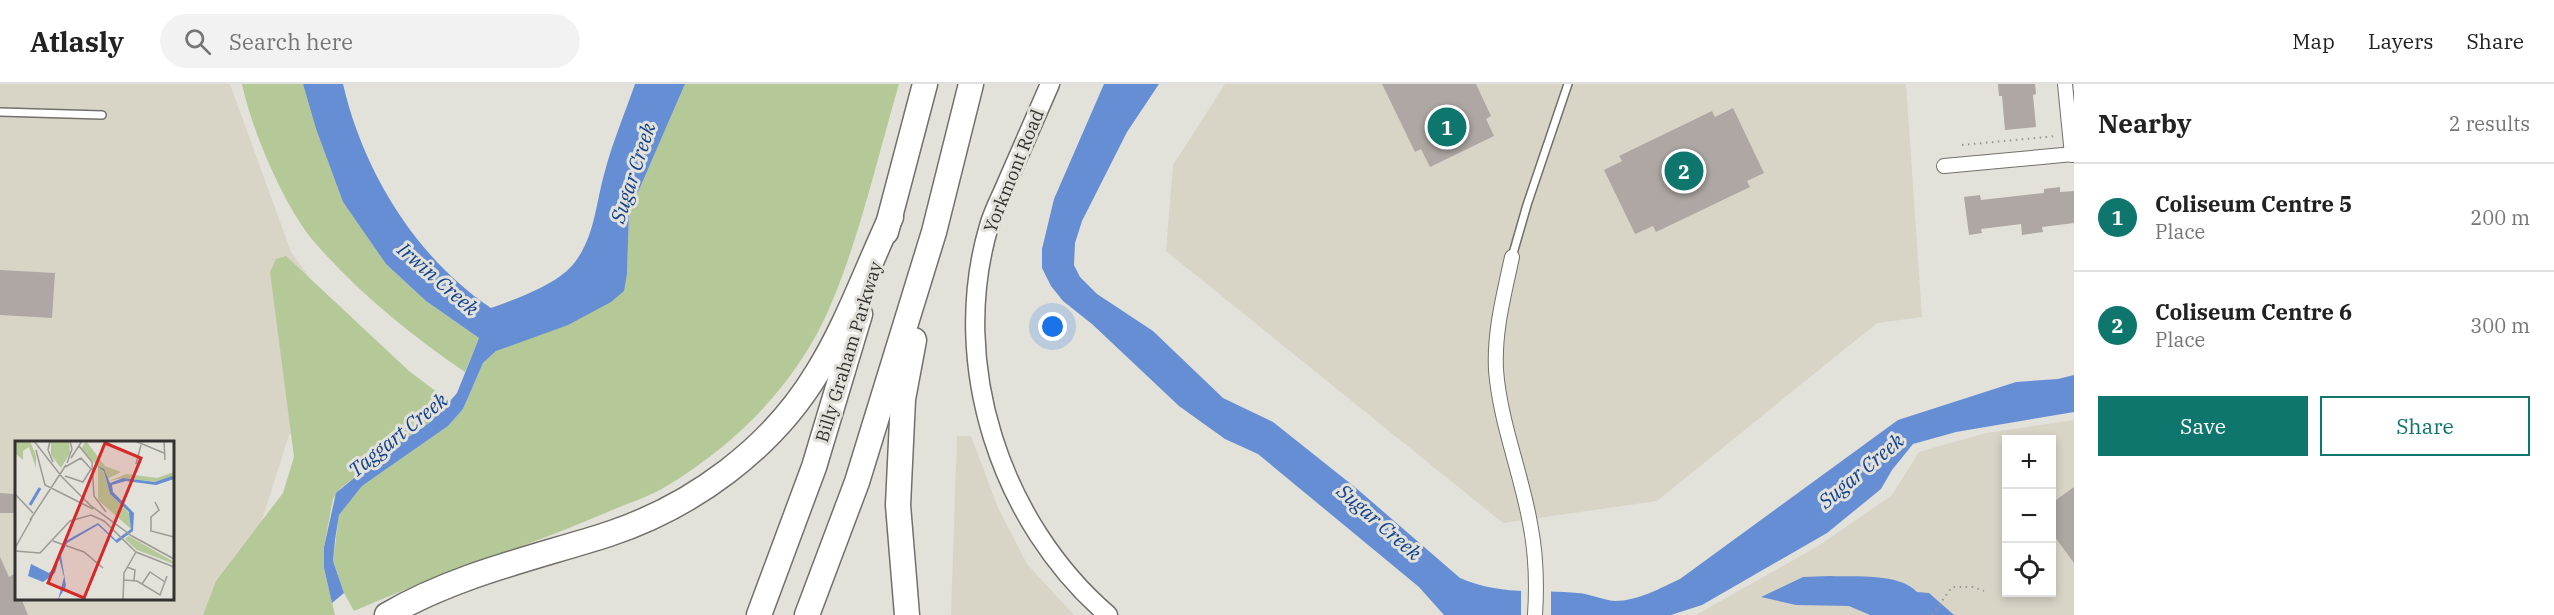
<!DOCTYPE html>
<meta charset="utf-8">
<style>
:root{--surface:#fff;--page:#f2f2f2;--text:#222;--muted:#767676;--line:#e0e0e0;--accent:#0f766e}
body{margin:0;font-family:"IBM Plex Serif",serif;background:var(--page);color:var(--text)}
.controls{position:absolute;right:18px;bottom:18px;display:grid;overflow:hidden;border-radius:0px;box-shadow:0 3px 9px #0003}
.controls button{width:54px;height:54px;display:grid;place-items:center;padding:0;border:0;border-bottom:2px solid var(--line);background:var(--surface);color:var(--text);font:30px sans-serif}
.you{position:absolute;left:1053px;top:243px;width:21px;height:21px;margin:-15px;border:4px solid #fff;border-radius:50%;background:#1a73e8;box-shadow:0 0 0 9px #1a73e833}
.badge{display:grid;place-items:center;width:39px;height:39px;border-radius:50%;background:var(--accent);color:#fff;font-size:20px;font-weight:700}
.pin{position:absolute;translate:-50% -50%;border:3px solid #fff;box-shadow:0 2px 6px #0006}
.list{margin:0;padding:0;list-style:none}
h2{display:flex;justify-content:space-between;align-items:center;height:78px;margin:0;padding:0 24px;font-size:26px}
h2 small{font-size:20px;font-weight:400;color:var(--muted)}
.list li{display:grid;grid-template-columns:39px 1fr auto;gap:18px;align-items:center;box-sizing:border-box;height:108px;padding:0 24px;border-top:2px solid var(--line)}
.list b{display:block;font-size:22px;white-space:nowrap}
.list p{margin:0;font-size:20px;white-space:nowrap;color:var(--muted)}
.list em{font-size:20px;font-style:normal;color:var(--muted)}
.actions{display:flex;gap:12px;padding:18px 24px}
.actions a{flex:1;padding:14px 0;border:2px solid var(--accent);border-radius:0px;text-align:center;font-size:21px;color:var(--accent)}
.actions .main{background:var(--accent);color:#fff}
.icon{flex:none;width:33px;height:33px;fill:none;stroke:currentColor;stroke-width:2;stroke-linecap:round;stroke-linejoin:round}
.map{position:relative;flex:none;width:2074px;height:531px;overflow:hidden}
header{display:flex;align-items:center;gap:36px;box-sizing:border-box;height:84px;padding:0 30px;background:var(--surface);border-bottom:2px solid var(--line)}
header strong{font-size:28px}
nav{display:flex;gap:33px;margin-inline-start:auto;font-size:21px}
.search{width:420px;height:54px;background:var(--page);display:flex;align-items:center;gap:15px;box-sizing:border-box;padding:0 21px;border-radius:33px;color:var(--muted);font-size:22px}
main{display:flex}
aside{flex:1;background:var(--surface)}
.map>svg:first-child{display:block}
</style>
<header>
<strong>Atlasly</strong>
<div class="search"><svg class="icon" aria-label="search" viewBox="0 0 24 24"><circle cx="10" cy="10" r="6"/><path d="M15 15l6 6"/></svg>Search here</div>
<nav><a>Map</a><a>Layers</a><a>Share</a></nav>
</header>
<main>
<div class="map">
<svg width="2074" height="531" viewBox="0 0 2074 531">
<rect width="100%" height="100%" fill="#e2e1da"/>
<g fill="#d8d5c7" fill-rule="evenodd">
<path d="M0 0H230L291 168 329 221 357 305 289 351 232 531H0ZM16 358H172V514H16Z"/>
<path d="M1225 0H1906L1922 233 1877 239 1657 417 1503 439 1166 167 1173 81Z"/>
<path d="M2074 336V531H1696L1820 461 1892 411 1919 368 1986 349ZM2006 356H2052V508H2006Z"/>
<path d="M957 352H971L998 424 1027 480 1074 531H951Z"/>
</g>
<g fill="#b5c998">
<path d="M242 0H303L316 45 343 118 386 180 426 217 479 254 465 288C412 252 359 209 316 160 285 125 252 47 242 0Z"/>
<path d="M685 0H899C877 75 860 153 829 225 796 300 738 358 670 400 650 413 625 420 603 430 521 465 436 491 354 527L344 509 333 477 339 431 362 402 448 342 463 325 483 279 496 267 627 190 629 129Z"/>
<path d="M286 172 409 287 450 318 429 339 383 370 340 405 333 415 324 463V484L335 531H203L216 497 283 409 294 373 270 188 276 175Z"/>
</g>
<g fill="#668ed4">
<path d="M303 0H343C363 87 416 174 491 224 516 215 559 200 575 178 595 152 596 118 605 87 613 57 625 29 635 0H685L629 129 627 190 624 207 611 218 568 241 496 267 483 279 463 325 448 342 362 402 339 431 335 456 333 477 344 509 332 519 324 484V463L336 409 383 370 429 339 444 324 457 309 479 254 426 217 386 180 343 118 316 45Z"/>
<path d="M1104 0H1159L1127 48 1082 137 1075 159 1074 181 1080 193 1097 210 1153 247 1223 314 1273 338 1356 404 1460 494C1502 512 1535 505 1578 509 1590 510 1603 516 1615 517 1637 517 1661 504 1680 495L1898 336 2016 298 2058 295 2074 291V328L1956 348 1913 360 1892 386 1881 405 1827 449 1702 521 1671 531H1444L1419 503 1258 370 1225 355 1179 322 1092 240 1063 217 1051 202 1042 184V165L1054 115Z"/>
<path d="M1830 492C1855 493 1900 489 1917 508L1929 509 1954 531H1870L1849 522 1796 521 1761 513 1803 493Z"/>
</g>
<rect fill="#e2e1da" x="1521" y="505" width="30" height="26"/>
<g fill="#aea7a4">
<path d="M1382 0H1476L1491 32 1486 35 1494 52 1430 83 1421 65 1415 68Z"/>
<path d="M1998 0H2035L2036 10 2033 11 2036 43 2005 46 2002 12H1999Z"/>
<path d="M1733 24 1764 89 1747 97 1750 103 1656 148 1653 142 1635 150 1604 86 1622 77 1619 72 1712 27 1715 33Z"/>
<path d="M2060 103V108L2074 107V139L2042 143 2043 148 2022 151 2021 140 1981 145 1982 149 1969 151 1964 113 1980 111 1981 116 2044 109V105Z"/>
<path d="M0 186 55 189 52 234 0 231Z"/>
<path d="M2074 403V479L2052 449V419Z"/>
<path d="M0 409 14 410V429H0Z"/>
<path d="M0 473 9 493 16 489V514H21L28 531H0Z"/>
</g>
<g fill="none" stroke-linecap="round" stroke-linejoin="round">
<g stroke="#71706a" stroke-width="10">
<g id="service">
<path d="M0 28 102 31"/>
<path d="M1512 173 1527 121 1568 0"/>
</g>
</g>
<g stroke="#71706a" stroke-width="16">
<g id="minor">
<path d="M2065 0 2072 71"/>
<path d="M1944 82 2074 70"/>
<path d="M1512 173C1504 211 1494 247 1496 286 1500 338 1521 388 1530 439 1536 469 1537 501 1535 531"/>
</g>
</g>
<g stroke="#71706a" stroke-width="21">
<path id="tertiary" d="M1050 0C1036 32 1022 64 1008 96 1002 111 993 127 989 142 948 280 1001 439 1108 531"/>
</g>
<g stroke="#71706a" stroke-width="27">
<g id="trunk">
<path d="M886 148 925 0"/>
<path d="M387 531C455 491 534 474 609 450 693 422 771 365 817 289 847 241 867 184 891 133"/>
<path d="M759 531 814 383 860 230"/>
<path d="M807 531 857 398 934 148 971 0"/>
<path d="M907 531 898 421 903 315 914 256"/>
</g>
</g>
<g stroke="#989792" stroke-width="2" stroke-dasharray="1.5 4.5" stroke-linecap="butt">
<path d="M1962 61 2057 52"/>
<path d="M1932 531 1952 503H1973L1984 507"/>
</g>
<use href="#service" stroke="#fff" stroke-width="7"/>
<use href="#minor" stroke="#fff" stroke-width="14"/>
<use href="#tertiary" stroke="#fff" stroke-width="18"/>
<use href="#trunk" stroke="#fff" stroke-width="24"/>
</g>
<g text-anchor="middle" stroke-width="6" stroke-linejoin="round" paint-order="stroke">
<g font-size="18" fill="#333230" stroke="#e2e1da">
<text transform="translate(1014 87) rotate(-68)" y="6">Yorkmont Road</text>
<text transform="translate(849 268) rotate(-73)" y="6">Billy Graham Parkway</text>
</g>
<g font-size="20" font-style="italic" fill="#0f4091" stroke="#e2e1da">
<text transform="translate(633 89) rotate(-72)" y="7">Sugar Creek</text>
<text transform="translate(438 195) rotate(41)" y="7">Irwin Creek</text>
<text transform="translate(398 351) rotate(-39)" y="7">Taggart Creek</text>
<text transform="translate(1861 387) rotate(-40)" y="7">Sugar Creek</text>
<text transform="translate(1379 438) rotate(41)" y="7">Sugar Creek</text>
</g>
</g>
<g transform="translate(15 357)">
<rect width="159" height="159" fill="#e2e1da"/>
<path d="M15 0 21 15V27L14 6 8 10V19L0 12V1ZM36 0H54L55 12 46 27 36 14ZM71 0 90 25 106 31 92 38 89 31 95 53 116 74V88L83 59V26L66 8ZM159 31V35L142 41 108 37 94 40 111 33 142 37ZM114 95 159 121V123L122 109 110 98Z" fill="#b5c998"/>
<path d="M82 25 89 28 95 42 108 37 140 41 157 35 159 38 141 44 111 40 97 44 98 51 119 72 118 90 102 102 83 84 52 102 46 114 51 145 43 159 49 136 44 117 49 101 83 82 101 99 116 88 114 71 95 53 89 30ZM43 122 40 132 28 141 13 135 16 123 34 132Z" fill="#668ed4"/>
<path fill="none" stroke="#668ed4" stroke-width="3" d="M15 64 25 47"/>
<path fill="none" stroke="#9c9b96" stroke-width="1.5" d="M19 0 47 36 75 64 117 95 159 118M35 0 33 9 38 21M120 0 149 12M149 0 150 19M64 5 77 21 79 55 91 71M21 9 30 44 78 68M56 17 67 0M52 22 57 8 55 0M121 23 126 4M50 26 66 17 76 28 68 41 50 35M0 53 18 72M140 61 144 69 136 76V90L159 96M15 79 51 24M38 100 69 111 88 127M0 107 17 77M0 110 25 112 55 80 76 74 89 80 121 111 159 126M112 126 120 129 119 139M109 139 122 140 145 154 152 135M127 143 135 131 150 141M108 159 109 132 121 111"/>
<path fill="#d62828" fill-opacity="0.15" stroke="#d62828" stroke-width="3" d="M90 2 126 17 69 157 33 142Z"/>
<rect width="159" height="159" fill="none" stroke="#333230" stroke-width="3"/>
</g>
</svg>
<div class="controls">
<button>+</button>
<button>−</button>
<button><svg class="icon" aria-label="locate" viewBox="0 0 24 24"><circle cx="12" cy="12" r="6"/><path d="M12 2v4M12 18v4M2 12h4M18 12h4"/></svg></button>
</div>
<div class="you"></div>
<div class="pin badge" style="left:1447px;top:43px">1</div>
<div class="pin badge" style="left:1684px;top:87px">2</div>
</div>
<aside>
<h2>Nearby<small>2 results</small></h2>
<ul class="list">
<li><span class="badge">1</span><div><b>Coliseum Centre 5</b><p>Place</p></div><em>200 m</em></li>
<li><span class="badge">2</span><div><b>Coliseum Centre 6</b><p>Place</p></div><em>300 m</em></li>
</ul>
<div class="actions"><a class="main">Save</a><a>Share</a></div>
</aside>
</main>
